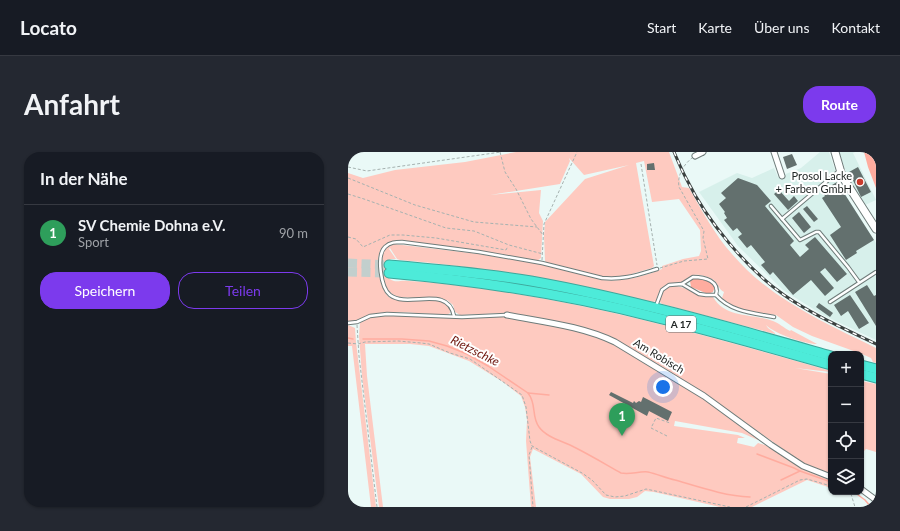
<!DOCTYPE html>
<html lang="de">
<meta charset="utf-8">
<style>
:root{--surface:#171b24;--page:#242831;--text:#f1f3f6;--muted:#9ea1a6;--line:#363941;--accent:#7c3aed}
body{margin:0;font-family:Lato,sans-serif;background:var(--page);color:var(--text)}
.controls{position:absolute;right:12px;bottom:12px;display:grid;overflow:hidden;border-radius:8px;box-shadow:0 1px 3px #0004}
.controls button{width:36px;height:36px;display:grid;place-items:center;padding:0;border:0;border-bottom:1px solid var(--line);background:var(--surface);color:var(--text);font:20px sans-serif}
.you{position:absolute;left:315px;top:235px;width:14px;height:14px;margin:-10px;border:3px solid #fff;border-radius:50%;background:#1a73e8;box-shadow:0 0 0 6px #1a73e833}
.badge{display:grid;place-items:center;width:26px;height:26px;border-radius:50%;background:var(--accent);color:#fff;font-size:13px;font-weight:700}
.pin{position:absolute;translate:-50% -33px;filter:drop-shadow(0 1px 2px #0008)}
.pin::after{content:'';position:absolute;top:21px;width:14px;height:12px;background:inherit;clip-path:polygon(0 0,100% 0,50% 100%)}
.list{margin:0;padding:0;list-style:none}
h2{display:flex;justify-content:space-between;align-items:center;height:52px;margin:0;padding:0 16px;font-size:17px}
h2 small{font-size:13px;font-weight:400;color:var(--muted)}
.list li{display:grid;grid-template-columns:26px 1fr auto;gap:12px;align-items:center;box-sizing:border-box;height:56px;padding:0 16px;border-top:1px solid var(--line)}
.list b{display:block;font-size:15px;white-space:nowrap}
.list p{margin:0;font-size:13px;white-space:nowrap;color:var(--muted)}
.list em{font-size:13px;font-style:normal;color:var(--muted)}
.actions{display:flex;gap:8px;padding:12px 16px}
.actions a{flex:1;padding:9px 0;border:1px solid var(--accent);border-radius:16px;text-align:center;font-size:14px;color:var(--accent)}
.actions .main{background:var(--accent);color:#fff}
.icon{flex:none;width:22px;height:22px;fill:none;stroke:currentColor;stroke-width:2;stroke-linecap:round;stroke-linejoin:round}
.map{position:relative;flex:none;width:528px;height:355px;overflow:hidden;border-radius:16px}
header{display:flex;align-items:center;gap:24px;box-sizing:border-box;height:56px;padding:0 20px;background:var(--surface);border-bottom:1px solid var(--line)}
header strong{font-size:19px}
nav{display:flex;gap:22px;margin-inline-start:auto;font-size:14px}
.intro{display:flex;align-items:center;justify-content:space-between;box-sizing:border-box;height:96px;padding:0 24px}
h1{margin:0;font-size:28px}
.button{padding:10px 18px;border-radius:16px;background:var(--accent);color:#fff;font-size:14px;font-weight:700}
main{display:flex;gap:24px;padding:0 24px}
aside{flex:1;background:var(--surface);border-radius:16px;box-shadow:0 1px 3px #0004}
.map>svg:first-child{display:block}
</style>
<header>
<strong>Locato</strong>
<nav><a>Start</a><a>Karte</a><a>Über uns</a><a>Kontakt</a></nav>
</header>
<div class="intro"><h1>Anfahrt</h1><a class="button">Route</a></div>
<main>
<aside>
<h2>In der Nähe<small></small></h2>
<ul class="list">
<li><span class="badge" style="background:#2e9e5b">1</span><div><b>SV Chemie Dohna e.V.</b><p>Sport</p></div><em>90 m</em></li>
</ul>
<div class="actions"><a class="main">Speichern</a><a>Teilen</a></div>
</aside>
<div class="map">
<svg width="528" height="355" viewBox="0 0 528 355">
<rect width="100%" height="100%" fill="#eaf9f7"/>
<g fill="#d7f0eb">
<path d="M472 0H481L492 34 528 91V188L475 163 435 138 390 94 351 40 389 21 404 26 426 16 430 25 453 16Z"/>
<path d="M491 0H507L505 1 528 48 517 53 500 25Z"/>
</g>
<g fill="#fecac0">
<path d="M168 0H321L334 35 341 36C354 59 367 83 384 102 422 147 477 171 528 196V211L525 210 523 206 514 202 464 184 445 175 428 163 404 160 384 154 374 146 376 140C370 137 370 130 364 127 360 125 351 122 346 123 341 124 338 130 332 131 326 132 320 131 315 135 311 138 310 144 308 149L305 150C221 131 138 115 52 108L49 107 42 96 41 97 48 107H43L40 109 39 124C41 127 43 128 46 129 50 130 55 128 60 129 83 130 106 133 129 136 250 152 367 186 483 219V220L447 216 483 222V323L456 312 347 235 257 183 241 178 159 161 112 163 107 160 105 153 99 148 51 145C45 143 42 141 39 136 35 129 32 105 36 98 39 95 42 93 46 92L131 102 197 113 254 128C274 130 295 125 314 117V114L335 107 351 104 353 99 352 78 331 47 304 50 296 9 288 11 306 114 304 116 270 126 254 125 199 111 197 109 196 84 197 70 237 27 281 13 236 23 221 6 222 9 212 32 142 43 193 38 191 61 195 69 193 106 189 109 54 90C47 91 39 90 34 96 26 105 31 137 41 145 51 153 107 140 102 161L99 163C76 162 53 159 30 161 19 162 11 169 0 170V21L15 26 47 18 117 10Z"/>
<path d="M328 134C341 136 351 145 365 145 378 167 404 161 425 169 431 171 436 176 442 179L443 178 469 192C457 192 427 182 418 173L420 176 427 181V182L314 152 311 149C313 139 317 134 328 134Z"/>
<path d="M28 163H52L101 166 159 164 219 176 256 186 333 230 410 286V288L394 281 327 269 326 274 390 283 397 286H390L389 291 406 295 410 291 417 293 483 326V336L459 328 404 355H372L306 340 297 339 289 345 281 347H262L255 345 233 322 185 297 182 305 188 355H183L178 289 179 268 177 255 173 244 155 230 121 209 81 194 62 192H17L19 224 35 355H31L14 224 11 184 12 171 19 166Z"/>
<path d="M0 173 7 176 8 190 28 355H23L4 194H0Z"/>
<path d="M513 229 528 232V300L518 297 513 302Z"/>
</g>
<g fill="#ffac9f">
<path d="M516 0H526V2H528V36L520 15Z"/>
<path d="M346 126 357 128 364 131 367 134 365 140 360 142 343 135 342 129Z"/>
</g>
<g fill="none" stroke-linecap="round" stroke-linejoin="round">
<g stroke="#ffac9f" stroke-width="1.5">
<path d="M0 186 5 187"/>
<path d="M15 187H54L81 189 99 194 119 202 140 214 180 241 201 243"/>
<path d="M180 241C189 252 183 264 191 275 199 286 215 289 226 295 242 303 257 312 273 321 282 323 291 319 300 320 309 322 318 326 327 328 351 335 377 344 402 345"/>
<path d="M409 302 446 316 452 319 483 330"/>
<path d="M433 328 452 319"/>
<path d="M506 340 517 348 523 355"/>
</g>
</g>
<g fill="#63706e">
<path d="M444 2 449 13 439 17 435 5Z"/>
<path d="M306 11 307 18H299V12Z"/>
<path d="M510 15 523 40 513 45 501 20Z"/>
<path d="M390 26 409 33 423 49 417 54 446 89 442 93 452 105 461 97 457 93 467 85 499 122 489 130 477 116 472 120 486 136 477 144 463 128 445 143 425 120 422 123 413 113 417 110 403 93 399 96 390 85 394 82 389 76 385 79 376 68 379 66 376 61 377 60 371 52 378 46 373 41Z"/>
<path d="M489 30 526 88 508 99 509 101 498 108 482 83 493 75 474 46 477 44 474 39Z"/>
<path d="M431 38 441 49 446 44 450 49 440 58 426 42Z"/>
<path d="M459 54 470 67 466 70 455 57Z"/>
<path d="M451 60 463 75 456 81 444 66Z"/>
<path d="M519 133 526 144 528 143V174L507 140Z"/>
<path d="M502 143 521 171 511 177 500 159 493 164 486 153Z"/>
<path d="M471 151 485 161 482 165 468 155Z"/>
<path d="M263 240 285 251 286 249 288 251 291 249 293 250 295 245 324 260 320 269 301 259 299 264 261 243Z"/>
</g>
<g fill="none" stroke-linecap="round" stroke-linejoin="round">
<g stroke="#c2cfcd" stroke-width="9" stroke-dasharray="9 4.5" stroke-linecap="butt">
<path d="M0 111 41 113"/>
<path d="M0 120 41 121"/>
</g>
<g stroke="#6f7c7a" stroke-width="4.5">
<g id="lane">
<path d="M423 54 452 88 468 80H471L500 115 511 130"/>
<path d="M434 67 491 19"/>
<path d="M334 132 345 125C357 125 372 129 368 143"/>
<path d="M482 150 528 120"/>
<path d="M308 154 314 138 321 133 334 132 351 142 358 143H368C383 160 405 161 426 165"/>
<path d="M106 164C100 132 60 157 42 143 33 136 28 104 37 95 42 90 48 90 54 90L131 100 194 111 254 126C276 128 289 123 309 117"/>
<path d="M0 171 9 170 22 164 39 162 114 165 158 163"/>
</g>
</g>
<g stroke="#6f7c7a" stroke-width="7">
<g id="street">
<path d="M426 0 434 24"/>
<path d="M347 4 355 0"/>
<path d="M159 163C195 170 234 174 267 190L356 244 423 293 455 314 483 325"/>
<path d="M513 337 528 348"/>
</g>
</g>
<g stroke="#6f7c7a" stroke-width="9">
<path id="secondary" d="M487 0 494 24 528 77"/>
</g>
<g stroke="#3ea79b" stroke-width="11">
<g id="highway">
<path d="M41 113C89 117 136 121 183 129 284 147 384 176 483 204"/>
<path d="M41 121C131 129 222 143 310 166 368 180 426 197 483 213"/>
<path d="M513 213 528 217"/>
<path d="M513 222 528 226"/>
</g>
</g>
<g stroke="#a5b1af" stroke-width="1" stroke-dasharray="3 2" stroke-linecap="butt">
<path d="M152 0 157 20 168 37 183 67 195 83"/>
<path d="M293 12 309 113"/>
<path d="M0 15 19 19 153 0"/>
<path d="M0 26 67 53 126 70 189 75"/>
<path d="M0 42 16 47 98 76 126 79 161 93 195 102"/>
<path d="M0 85 8 87 15 95 42 83H55L88 86 158 98 160 94"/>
<path d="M194 108 196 72 229 0"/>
<path d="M312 116 336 109 360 107 355 86 356 79 331 35C329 24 335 13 344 6"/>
<path d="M9 173 11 204 29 355"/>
<path d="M0 191 10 192 17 190 50 189 73 191 81 192 102 201 122 207 174 243 178 255 182 289 184 294 234 321 244 328 258 343 267 345 277 344 298 337 382 355"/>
<path d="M319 284 303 276 308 266 322 271"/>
<path d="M184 295 181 303 185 355"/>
<path d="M498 340 503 342 507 355"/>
<path d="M398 355 452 328 459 327 483 334"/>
</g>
<use href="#lane" stroke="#fff" stroke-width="2.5"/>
<use href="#street" stroke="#fff" stroke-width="5"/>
<use href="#secondary" stroke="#fff" stroke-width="7"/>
<use href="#highway" stroke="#4debd9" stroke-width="9"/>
<g stroke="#3b4140" stroke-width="3">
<path id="rail" d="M326 0C330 9 334 19 339 28 359 69 399 117 436 143 465 163 497 177 528 192"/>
</g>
<use href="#rail" stroke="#fff" stroke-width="1.5" stroke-dasharray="4.5" stroke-linecap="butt"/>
</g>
<circle fill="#c83b2c" stroke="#fff" stroke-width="1.5" cx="512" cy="30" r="4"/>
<g text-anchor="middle" stroke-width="4" stroke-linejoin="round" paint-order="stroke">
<rect fill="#fff" stroke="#656868" stroke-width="1" x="318" y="164" width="30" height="16" rx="3"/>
<g font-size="10" font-weight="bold" fill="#232827">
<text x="333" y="176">A 17</text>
</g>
<g font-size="11" fill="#232827" stroke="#fff" text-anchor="end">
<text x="504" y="28">Prosol Lacke<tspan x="504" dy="13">+ Farben GmbH</tspan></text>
</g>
<g font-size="11" fill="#232827" stroke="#fff">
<text transform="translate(311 204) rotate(31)" y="4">Am Robisch</text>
</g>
<g font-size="12" font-style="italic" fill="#6d140c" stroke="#fff">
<text transform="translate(127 199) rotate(27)" y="4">Rietzschke</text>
</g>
</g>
</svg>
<div class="controls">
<button>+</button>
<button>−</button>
<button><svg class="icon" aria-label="locate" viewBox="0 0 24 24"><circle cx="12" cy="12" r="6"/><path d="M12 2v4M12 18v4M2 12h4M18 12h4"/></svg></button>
<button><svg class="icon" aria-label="layers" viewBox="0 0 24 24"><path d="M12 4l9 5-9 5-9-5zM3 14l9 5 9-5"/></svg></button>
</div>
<div class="you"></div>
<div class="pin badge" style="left:274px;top:284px;background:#2e9e5b">1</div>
</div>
</main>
